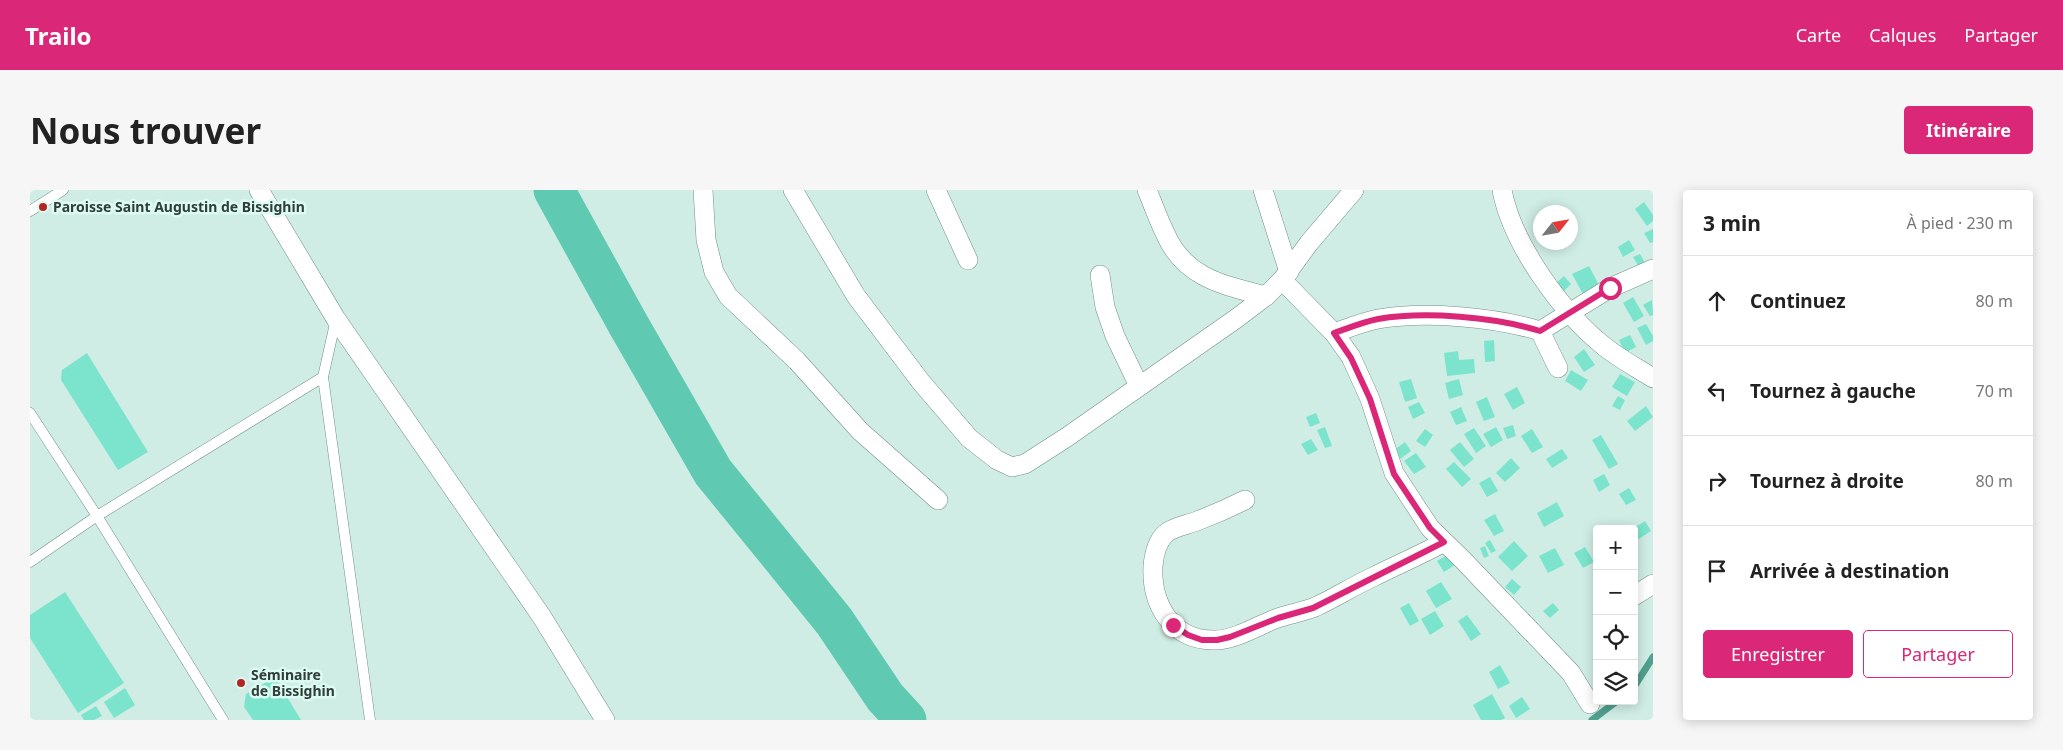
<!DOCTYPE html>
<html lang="fr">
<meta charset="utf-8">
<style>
:root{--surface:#fff;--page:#f6f6f6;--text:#222;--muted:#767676;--line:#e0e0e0;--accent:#db2777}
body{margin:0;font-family:"Noto Sans",sans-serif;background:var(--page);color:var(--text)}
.controls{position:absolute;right:15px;bottom:15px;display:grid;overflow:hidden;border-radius:5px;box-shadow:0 2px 12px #0003}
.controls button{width:45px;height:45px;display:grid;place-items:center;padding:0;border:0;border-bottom:1px solid var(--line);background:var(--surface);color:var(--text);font:25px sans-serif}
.compass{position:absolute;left:1503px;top:15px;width:45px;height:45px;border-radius:50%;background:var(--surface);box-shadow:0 2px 12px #0003;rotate:59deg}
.stop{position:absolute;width:15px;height:15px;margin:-11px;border:4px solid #db2777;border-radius:50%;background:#fff}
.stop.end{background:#db2777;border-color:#fff;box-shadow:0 1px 5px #0008}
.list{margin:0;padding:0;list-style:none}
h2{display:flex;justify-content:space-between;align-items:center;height:65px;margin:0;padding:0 20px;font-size:21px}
h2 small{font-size:16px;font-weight:400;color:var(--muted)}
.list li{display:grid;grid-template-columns:32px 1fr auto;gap:15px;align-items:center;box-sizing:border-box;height:90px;padding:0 20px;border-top:1px solid var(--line)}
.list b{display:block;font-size:19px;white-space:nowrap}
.list em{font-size:16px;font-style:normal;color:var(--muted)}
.actions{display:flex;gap:10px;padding:15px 20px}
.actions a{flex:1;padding:11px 0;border:1px solid var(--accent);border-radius:5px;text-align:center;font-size:18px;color:var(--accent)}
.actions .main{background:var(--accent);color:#fff}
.icon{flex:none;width:28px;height:28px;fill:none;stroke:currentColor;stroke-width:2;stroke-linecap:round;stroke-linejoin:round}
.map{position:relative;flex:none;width:1623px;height:530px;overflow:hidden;border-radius:5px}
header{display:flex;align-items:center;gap:30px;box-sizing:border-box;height:70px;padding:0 25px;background:var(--accent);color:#fff}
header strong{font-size:24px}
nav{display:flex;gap:28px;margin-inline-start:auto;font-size:18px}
.intro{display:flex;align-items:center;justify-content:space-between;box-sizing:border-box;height:120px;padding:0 30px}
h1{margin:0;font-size:35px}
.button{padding:12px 22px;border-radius:5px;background:var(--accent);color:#fff;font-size:18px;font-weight:700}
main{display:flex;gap:30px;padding:0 30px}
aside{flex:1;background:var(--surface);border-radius:5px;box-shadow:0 2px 12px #0003}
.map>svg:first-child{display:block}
</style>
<header>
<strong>Trailo</strong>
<nav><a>Carte</a><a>Calques</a><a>Partager</a></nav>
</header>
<div class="intro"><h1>Nous trouver</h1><a class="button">Itinéraire</a></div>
<main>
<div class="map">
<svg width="1623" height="530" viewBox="0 0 1623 530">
<rect width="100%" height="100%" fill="#cfede5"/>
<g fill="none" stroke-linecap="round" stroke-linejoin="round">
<g stroke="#519f8e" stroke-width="7">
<path d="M1604 497 1623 467"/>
<path d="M1562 530 1587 511"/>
</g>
<path stroke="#5fc9b2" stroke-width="41" d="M524 0 598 134 683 282 804 431 855 507 876 530"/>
</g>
<g fill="#7ce4cc">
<path d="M1614 12 1623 25V31L1617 36 1605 19Z"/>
<path d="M1623 39V52L1620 53 1614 43Z"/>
<path d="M1599 50 1605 60 1593 67 1588 57Z"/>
<path d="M1610 64 1615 73 1609 77 1603 67Z"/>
<path d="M1559 76 1570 97 1554 106 1542 84Z"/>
<path d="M1534 86 1541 94 1533 102 1525 94Z"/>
<path d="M1603 107 1614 126 1604 132 1593 113Z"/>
<path d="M1622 110 1623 125 1620 126 1613 115Z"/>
<path d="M1616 134 1623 146V151L1616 155 1607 138Z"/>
<path d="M1600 145 1606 157 1595 163 1589 150Z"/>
<path d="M1464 150 1465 171 1455 172 1454 151Z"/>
<path d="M1554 159 1565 175 1554 182 1544 167Z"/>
<path d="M1428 161 1429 170 1444 169 1445 183 1417 186 1414 163Z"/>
<path d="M57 163 118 262 88 280 31 190 32 180Z"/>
<path d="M1541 180 1558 190 1551 201 1535 191Z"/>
<path d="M1590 184 1605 192 1597 206 1582 197Z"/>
<path d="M1381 189 1387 208 1375 212 1369 192Z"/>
<path d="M1429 189 1433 205 1419 209 1415 193Z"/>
<path d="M1487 197 1495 213 1483 220 1474 204Z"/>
<path d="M1588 206 1595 210 1590 220 1582 216Z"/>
<path d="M1457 207 1465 227 1454 231 1446 212Z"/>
<path d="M1389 212 1395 223 1383 229 1378 217Z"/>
<path d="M1616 216 1623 227 1605 241 1597 231Z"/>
<path d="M1431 217 1437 231 1426 235 1420 222Z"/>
<path d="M1286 223 1290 233 1280 237 1276 227Z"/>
<path d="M1483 235 1486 246 1477 249 1473 238Z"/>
<path d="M1295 237 1302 256 1295 258 1287 240Z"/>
<path d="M1466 237 1473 250 1461 257 1453 244Z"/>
<path d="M1444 238 1456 256 1446 263 1434 244Z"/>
<path d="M1395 239 1403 245 1395 257 1386 251Z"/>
<path d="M1502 239 1513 257 1502 263 1491 246Z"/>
<path d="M1571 245 1588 274 1579 279 1562 250Z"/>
<path d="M1281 249 1288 260 1278 265 1271 254Z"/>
<path d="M1375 252 1381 261 1370 269 1364 260Z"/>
<path d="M1430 252 1444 269 1434 277 1420 260Z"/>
<path d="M1532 259 1538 268 1522 278 1516 269Z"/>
<path d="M1386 263 1396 277 1384 284 1374 271Z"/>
<path d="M1481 268 1490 278 1475 292 1466 283Z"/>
<path d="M1424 272 1441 289 1432 297 1416 279Z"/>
<path d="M1574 284 1580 295 1569 302 1563 290Z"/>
<path d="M1460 287 1468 301 1457 307 1449 293Z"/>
<path d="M1599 298 1606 310 1596 315 1589 304Z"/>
<path d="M1527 312 1534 326 1514 337 1507 323Z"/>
<path d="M1465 324 1474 341 1464 346 1454 330Z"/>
<path d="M1615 331 1621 341 1604 352V338Z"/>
<path d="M1460 350 1466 361 1461 363 1455 353Z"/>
<path d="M1484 351 1498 366 1482 381 1468 367Z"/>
<path d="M1455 356 1459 366 1454 368 1450 358Z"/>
<path d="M1555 357 1564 372 1553 378 1544 363Z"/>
<path d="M1525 358 1534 375 1518 383 1509 366Z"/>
<path d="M1419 364 1425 375 1414 382 1407 371Z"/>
<path d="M1482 389 1491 397 1484 405 1475 397Z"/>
<path d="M1411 392 1422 409 1406 418 1396 401Z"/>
<path d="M35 402 94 493 48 523 0 448V425Z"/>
<path d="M1379 413 1389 431 1380 436 1370 418Z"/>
<path d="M1523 413 1529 420 1520 428 1513 421Z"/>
<path d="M1405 421 1414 436 1400 445 1391 429Z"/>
<path d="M1437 425 1451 444 1441 451 1428 431Z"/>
<path d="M1470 475 1480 493 1468 499 1459 482Z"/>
<path d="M245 487 271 530H223L214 517 216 504Z"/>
<path d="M95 498 105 515 84 528 74 512Z"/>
<path d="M1462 504 1475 528 1471 530H1451L1443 515Z"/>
<path d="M1492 507 1500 519 1486 528 1479 516Z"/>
<path d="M66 516 72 526 64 530H54L51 525Z"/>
</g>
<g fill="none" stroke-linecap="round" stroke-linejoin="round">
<g stroke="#749088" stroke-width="11">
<g id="lane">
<path d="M0 21 33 0"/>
<path d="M293 187 306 129"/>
<path d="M0 223 67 326 193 530"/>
<path d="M0 372 67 326 293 187 340 530"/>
</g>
</g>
<g stroke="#749088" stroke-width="20">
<g id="street">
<path d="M229 0 306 129 512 427 575 530"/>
<path d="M673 0 676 50 684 82 698 106 767 171 830 241 908 310"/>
<path d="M763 0 826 106 891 192 939 248 967 270 982 277 995 274 1037 247 1207 128 1236 106 1252 90 1279 53 1324 0"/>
<path d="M906 0 938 70"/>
<path d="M1117 0C1123 14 1128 29 1135 43 1154 88 1193 95 1236 106"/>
<path d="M1233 0 1259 82"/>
<path d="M1472 0C1482 54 1532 123 1575 157 1590 169 1607 178 1623 188"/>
<path d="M1070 85 1075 117 1085 146 1109 196"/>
<path d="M1252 90 1304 143 1321 167 1340 209 1364 283 1400 338 1432 369 1541 483 1560 514"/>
<path d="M1510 141 1580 98 1623 79"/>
<path d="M1304 143C1318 138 1333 132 1348 129 1395 121 1465 127 1510 141L1528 178"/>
<path d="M1215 310C1199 318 1183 325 1167 331 1157 335 1143 337 1135 344 1127 352 1124 365 1123 376 1121 414 1142 451 1185 450 1205 450 1227 436 1245 429 1258 424 1273 422 1285 417 1305 408 1323 396 1343 387 1366 375 1391 365 1414 352"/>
<path d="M1604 406 1623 394"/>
</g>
</g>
<use href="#lane" stroke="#fff" stroke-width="10"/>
<use href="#street" stroke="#fff" stroke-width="19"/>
</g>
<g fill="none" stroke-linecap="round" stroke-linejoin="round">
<path stroke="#db2777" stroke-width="6" d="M1143 435 1158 445 1172 450H1187L1200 447 1248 428 1283 418 1414 352 1400 338 1364 284 1340 209 1321 168 1304 143C1318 138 1333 132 1348 129 1395 121 1465 127 1510 141L1580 98"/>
</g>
<g fill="#b52523" stroke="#dcfbf2" stroke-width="2">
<circle cx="13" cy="17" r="5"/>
<circle cx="211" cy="493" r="5"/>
</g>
<g text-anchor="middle" stroke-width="5" stroke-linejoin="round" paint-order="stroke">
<g font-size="14" font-weight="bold" fill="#313d3a" stroke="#dcfbf2" text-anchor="start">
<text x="23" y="22">Paroisse Saint Augustin de Bissighin</text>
<text x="221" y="490">Séminaire<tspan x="221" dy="16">de Bissighin</tspan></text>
</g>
</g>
</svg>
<div class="controls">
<button>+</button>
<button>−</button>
<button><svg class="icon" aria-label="locate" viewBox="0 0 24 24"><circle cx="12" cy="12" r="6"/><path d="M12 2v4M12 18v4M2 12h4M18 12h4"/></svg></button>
<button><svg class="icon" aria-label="layers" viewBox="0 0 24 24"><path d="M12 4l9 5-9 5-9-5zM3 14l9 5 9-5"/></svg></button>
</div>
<svg class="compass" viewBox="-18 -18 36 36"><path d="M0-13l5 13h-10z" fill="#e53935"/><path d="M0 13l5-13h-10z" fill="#767676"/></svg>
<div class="stop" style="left:1580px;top:98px"></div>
<div class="stop end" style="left:1143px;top:435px"></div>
</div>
<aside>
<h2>3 min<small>À pied · 230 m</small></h2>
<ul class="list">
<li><svg class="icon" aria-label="ahead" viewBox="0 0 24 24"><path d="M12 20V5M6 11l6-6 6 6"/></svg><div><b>Continuez</b></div><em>80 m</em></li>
<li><svg class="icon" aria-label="left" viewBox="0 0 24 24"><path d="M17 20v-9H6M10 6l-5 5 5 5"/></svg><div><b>Tournez à gauche</b></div><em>70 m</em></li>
<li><svg class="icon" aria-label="right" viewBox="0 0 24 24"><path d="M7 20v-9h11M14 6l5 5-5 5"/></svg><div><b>Tournez à droite</b></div><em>80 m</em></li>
<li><svg class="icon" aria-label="arrive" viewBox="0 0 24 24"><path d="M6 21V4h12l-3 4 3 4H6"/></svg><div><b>Arrivée à destination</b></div></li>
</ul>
<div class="actions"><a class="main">Enregistrer</a><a>Partager</a></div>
</aside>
</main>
